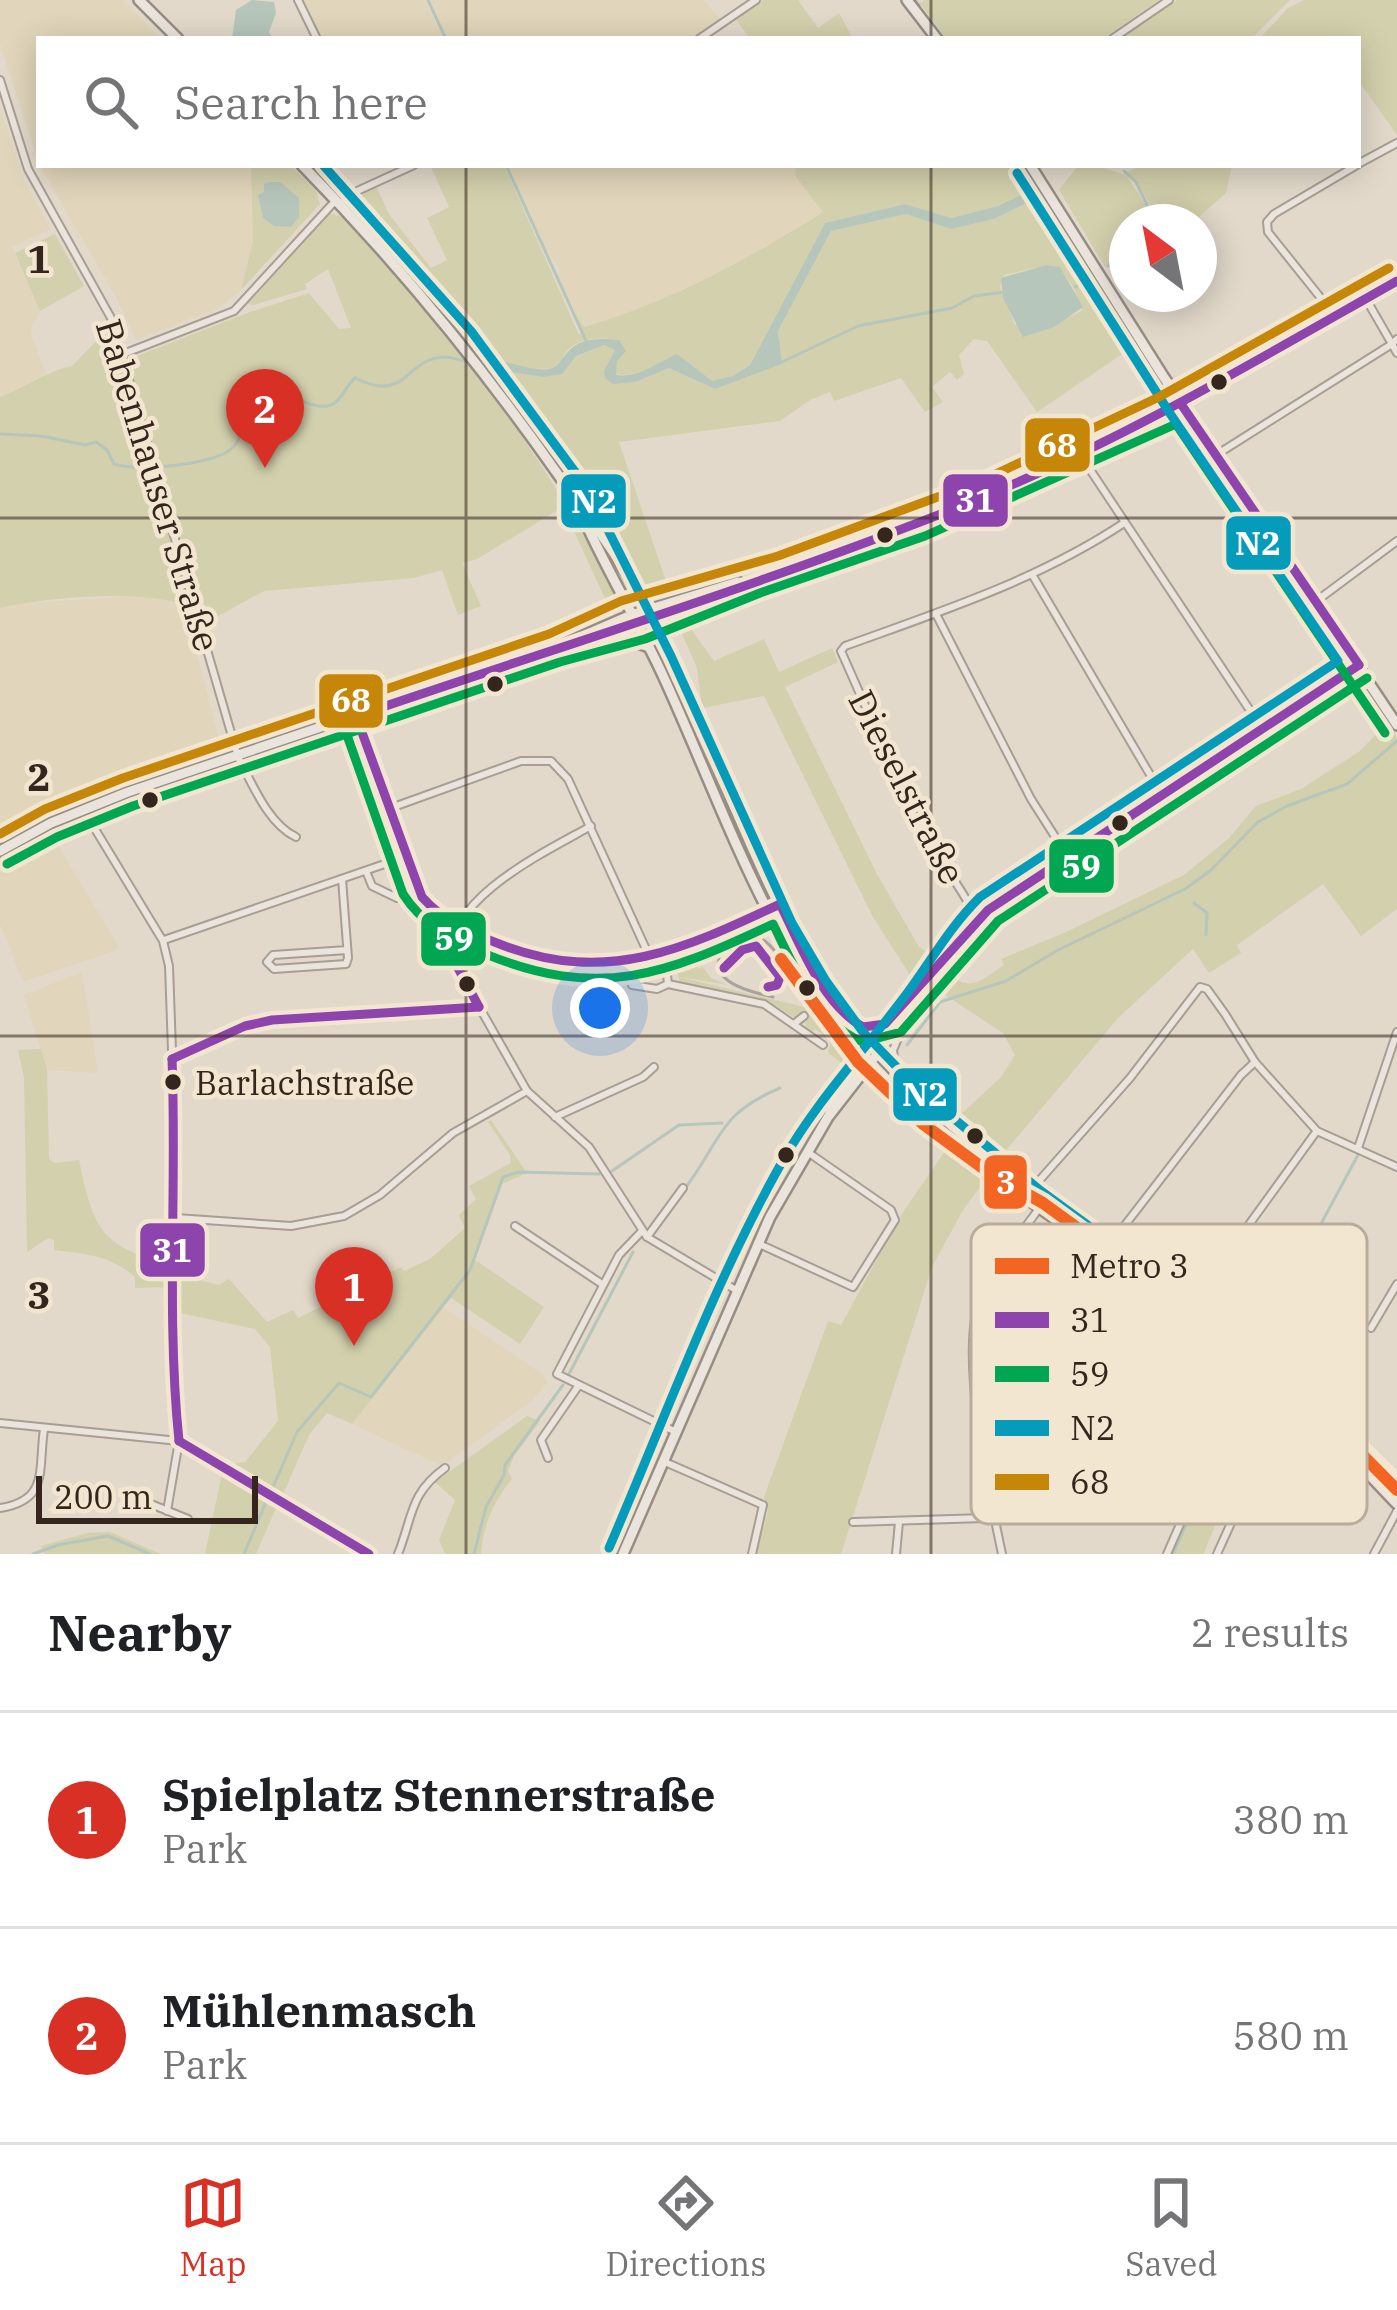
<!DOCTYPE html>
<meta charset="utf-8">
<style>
:root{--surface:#fff;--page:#f6f6f6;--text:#202124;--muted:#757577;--line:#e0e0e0;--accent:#d93025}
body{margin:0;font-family:"IBM Plex Serif",serif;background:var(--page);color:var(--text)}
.compass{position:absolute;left:1109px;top:204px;width:108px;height:108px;border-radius:50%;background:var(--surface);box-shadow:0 6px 30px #0003;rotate:328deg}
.scale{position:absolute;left:36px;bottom:30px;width:222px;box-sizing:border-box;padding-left:12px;border:6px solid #34261d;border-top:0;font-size:33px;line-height:42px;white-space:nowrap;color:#34261d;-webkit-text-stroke:9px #f3e6d0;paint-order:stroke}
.you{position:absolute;left:600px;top:1008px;width:42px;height:42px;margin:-30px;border:9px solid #fff;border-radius:50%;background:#1a73e8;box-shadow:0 0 0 18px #1a73e833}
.badge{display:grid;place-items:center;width:78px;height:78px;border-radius:50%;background:var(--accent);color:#fff;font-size:39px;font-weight:700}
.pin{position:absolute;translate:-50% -99px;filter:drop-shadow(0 3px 6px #0008)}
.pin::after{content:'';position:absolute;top:63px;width:42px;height:36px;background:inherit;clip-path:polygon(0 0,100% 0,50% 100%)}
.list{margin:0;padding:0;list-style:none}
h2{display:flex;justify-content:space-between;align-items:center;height:156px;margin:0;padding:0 48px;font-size:51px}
h2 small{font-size:39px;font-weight:400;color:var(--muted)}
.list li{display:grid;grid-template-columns:78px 1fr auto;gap:36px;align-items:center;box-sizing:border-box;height:216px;padding:0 48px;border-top:3px solid var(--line)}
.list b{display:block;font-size:45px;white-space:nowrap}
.list p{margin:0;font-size:39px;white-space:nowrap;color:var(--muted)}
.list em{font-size:39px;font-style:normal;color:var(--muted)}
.icon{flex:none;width:66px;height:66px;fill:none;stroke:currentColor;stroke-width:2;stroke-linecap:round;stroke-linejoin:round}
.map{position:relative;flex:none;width:1397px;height:1554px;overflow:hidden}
.search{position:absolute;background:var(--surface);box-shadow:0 6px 30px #0003;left:36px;right:36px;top:36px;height:132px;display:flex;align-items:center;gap:30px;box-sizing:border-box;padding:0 42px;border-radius:0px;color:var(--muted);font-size:45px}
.sheet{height:588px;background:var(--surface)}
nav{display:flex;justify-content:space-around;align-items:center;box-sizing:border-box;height:168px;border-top:3px solid var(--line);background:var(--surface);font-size:33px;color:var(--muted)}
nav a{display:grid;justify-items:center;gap:6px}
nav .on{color:var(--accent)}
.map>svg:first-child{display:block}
</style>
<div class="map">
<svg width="1397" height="1554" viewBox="0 0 1397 1554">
<rect width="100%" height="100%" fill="#e2d9ca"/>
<g fill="#e1d6bb">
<path d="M0 0H123L162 39H39V164L0 44Z"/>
<path d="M303 0H426L445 39H321Z"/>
<path d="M430 0H704L720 19 691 39H448Z"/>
<path d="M0 108 25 183 51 229 12 247 40 311 30 331 47 376 0 397Z"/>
<path d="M39 165H251L253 241 241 290 219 308 136 340 116 297Z"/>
<path d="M508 165H795L796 177 824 211 755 255 635 312 583 327 572 311 559 281V268L544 247Z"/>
<path d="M139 596 184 604 223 754 96 797 33 823 0 842V608L25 603Z"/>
<path d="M50 832 120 949 23 982 0 924V860Z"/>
<path d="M82 972 98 1073 47 1070 24 995Z"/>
<path d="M443 1307 545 1376 547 1383 533 1400 442 1466 352 1424Z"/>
</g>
<g fill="#d3d0ad" fill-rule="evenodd">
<path d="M763 0H798L818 28 839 13 853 39H750L736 19Z"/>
<path d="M926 0H1159L1102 39H946L920 3Z"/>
<path d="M1177 0H1290L1251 39H1120Z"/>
<path d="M1304 0H1397V135L1358 80V39H1259L1288 8Z"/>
<path d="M251 165H290L316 190 320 204 241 290 253 241Z"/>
<path d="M430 165H504L579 335 581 332 572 311 584 327C668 303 749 259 823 212L796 177 795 165H1019L1035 188 998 206 950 218 905 204 825 223 750 365 733 376 712 382 677 355C657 363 638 378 615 374L619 340C603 338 585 336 571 347 563 353 562 365 551 368 540 371 523 365 511 363L561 374 576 356 604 345 615 349 616 354 604 371 635 382 669 368 715 389 782 364 778 331 831 231 906 214 951 229 994 219 1027 203 1047 206 1134 346 1037 412 987 341 974 339 959 355 964 374 957 380 950 372 932 387 943 402 925 412 901 378 834 401 830 392 810 400 780 421 619 442 671 596 656 597 645 587 608 522 505 379 360 207V196L376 186 389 214 431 268 447 260 427 218 449 207ZM1046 265 1059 267 1074 288 1082 311 1067 318 1015 325 1000 287 1004 275Z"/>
<path d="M1142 165H1232L1226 193 1193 222H1144L1153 210 1136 180 1127 172Z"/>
<path d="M1098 166 1126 175 1149 210 1139 222H1127V238L1105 267 1059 190 1077 167Z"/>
<path d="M331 213 344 218C438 322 527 429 594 554 604 571 621 592 616 613L613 616 563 507 477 559 462 563 481 606 458 615 442 570 414 578 264 591 209 621 201 593 184 604C132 590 52 596 0 608V397C21 389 53 369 72 366L108 329 119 363 250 312 309 293 339 329 351 328 328 269 305 284 307 289 253 305 245 303 313 227Z"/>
<path d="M55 234 84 286 40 311 15 253Z"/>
<path d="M683 618 714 661 764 639 779 672 832 648 838 662 785 687 878 876 919 947 936 957 915 983 873 917 764 696 702 708 697 668 680 629Z"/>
<path d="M1387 723 1397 737V909L1361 936 1323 884 1237 945 1241 953 1209 973 1193 949 1119 1017 1002 1155 956 1119 1001 1077 1015 1055 1003 1033 936 989 946 973C973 993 979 981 1004 965L1001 959 1066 932 1184 875 1229 838 1256 806 1301 789 1360 751Z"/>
<path d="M693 952 701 962 696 964 698 969 703 967 711 978 728 985 679 977 805 1007 850 1062 847 1067 828 1053 831 1040 815 1029 811 1033 806 1029 805 1012 795 1018 768 1001 680 982 674 963Z"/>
<path d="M41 1049 47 1069 49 1159 54 1163 79 1160C92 1223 99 1249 168 1262L167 1287 135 1288V1277C110 1255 86 1254 54 1250V1240L48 1238 27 1252 24 1078 18 1050Z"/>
<path d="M491 1120 527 1173 502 1184 475 1260 544 1307 520 1344 451 1298 352 1424 327 1413 309 1435 283 1494 233 1464 245 1462 278 1421 270 1347 255 1329 180 1313 181 1269 191 1278 219 1285 229 1279 267 1322 293 1310 298 1318 401 1267 404 1271 430 1259 465 1228 459 1215 476 1199 469 1186 511 1163 510 1155 488 1122Z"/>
<path d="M945 1151 985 1180 963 1210 932 1267 841 1554H756L768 1511 764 1497 828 1321 841 1325 901 1215Z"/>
<path d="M1281 1398 1301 1417C1259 1459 1223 1496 1204 1554H1171L1203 1483 1243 1434 1244 1419 1253 1428Z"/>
<path d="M527 1416 540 1421 514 1456 508 1471 512 1479C493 1502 483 1525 481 1554H445L439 1540 455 1500 435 1482Z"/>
<path d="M222 1473 277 1506 256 1554H205Z"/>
<path d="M110 1532 161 1554H44L41 1546 87 1533Z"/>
</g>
<g fill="#b6c6bb">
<path d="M252 0 274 2 276 13 269 32 273 39H232L236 10Z"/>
<path d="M270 182H280L299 198V217L291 227 274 226 263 218 258 195 264 192V184Z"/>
<path d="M1035 188 1047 206 1027 203 994 219 951 229 906 214 831 231 778 331 782 364 715 389 669 368 635 382 613 384 605 378 604 371 615 350 604 345 576 356 562 374 544 377 511 372 504 362C518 364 539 373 552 368 559 365 561 360 566 354 579 337 599 338 619 340L626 351 617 361 616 375C638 378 657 363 677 354L712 381 733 376 750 365 825 223 905 204 951 218 998 206Z"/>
<path d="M1046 265 1060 267 1083 307 1054 327 1023 337 1003 298 1001 278Z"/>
</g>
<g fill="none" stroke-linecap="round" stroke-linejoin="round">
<g stroke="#b6c6bb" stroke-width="3">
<path d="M428 0 446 39"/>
<path d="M915 0 919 5"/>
<path d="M506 165 587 343"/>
<path d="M1124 171 1136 182 1150 211 1142 222"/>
<path d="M1108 266 1127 241"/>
<path d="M1075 287 1092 278"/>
<path d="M782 362 858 326 952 308 974 296 1006 292"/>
<path d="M483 364 509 367"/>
<path d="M0 434 41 436 85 445 96 442 107 450 114 464C136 472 213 465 231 449 248 435 240 403 259 393 285 382 307 413 331 405 342 401 346 385 355 378 408 404 404 359 444 357 453 357 465 362 473 363"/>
<path d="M1194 903 1207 913 1206 935"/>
<path d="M907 1045 940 1002 1006 981 1058 950 1185 889 1211 870 1258 822 1287 806 1347 784 1397 741"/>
<path d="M612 1171 679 1125 722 1123"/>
<path d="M686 1187C722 1139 718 1114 780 1088"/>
<path d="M1259 1339 1358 1155"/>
<path d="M569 1374 633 1252"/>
<path d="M273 1487 297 1432 339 1383 371 1397 470 1270 503 1177 518 1172 599 1174"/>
<path d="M33 1554 58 1545 108 1536 150 1554"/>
<path d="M244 1554 266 1502"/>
<path d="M474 1554 486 1507 504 1475 505 1465 563 1385"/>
<path d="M1173 1554 1204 1484 1244 1434 1246 1388"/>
</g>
<g stroke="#a79e94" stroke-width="10">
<g id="street">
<path d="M298 0 317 39"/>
<path d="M699 39 756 0"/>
<path d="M1112 39 1169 0"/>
<path d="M0 80 28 169 111 318 238 757C252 783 268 824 296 837"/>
<path d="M1358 164 1397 143"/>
<path d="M340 204 355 192 414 165"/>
<path d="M1366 299 1392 344 1397 339"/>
<path d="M1336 317 1268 232 1267 222 1274 214 1357 165"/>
<path d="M123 354 234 311 336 200"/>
<path d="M1079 453 1263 730"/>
<path d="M1216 455 1392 344 1397 353"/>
<path d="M1033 576 1162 795"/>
<path d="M1315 602 1397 541"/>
<path d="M936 614 1031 799 1068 857"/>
<path d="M356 716 417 888C432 914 457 924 483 937 600 993 660 958 769 910"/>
<path d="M388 809 521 761H551L568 779 651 960"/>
<path d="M591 826C547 851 444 899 452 959L527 1091 589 1147 647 1237 736 1290"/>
<path d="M95 829 163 941 169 966 176 1163 171 1365 179 1441 167 1511"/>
<path d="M366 871 372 886 397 898"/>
<path d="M342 879 348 958 346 964 274 969 267 962 273 955 347 950"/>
<path d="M978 918 914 816 841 651 845 646C942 611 1038 580 1124 523"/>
<path d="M164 940 405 857"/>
<path d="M665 955 668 984 764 1004 823 1045"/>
<path d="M632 985 657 989 668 984"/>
<path d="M855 1023 863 1027 888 1022"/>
<path d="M794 1024 804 1016"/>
<path d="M871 1045 988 910 1356 667"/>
<path d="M878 1053 906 1021 942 964"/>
<path d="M173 1059 245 1026 272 1020 479 1007"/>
<path d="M895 1066 893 1050 900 1033"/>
<path d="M555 1117 643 1077 654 1067"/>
<path d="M1358 1148 1397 1032"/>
<path d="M1030 1191 1130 1078 1200 987 1207 989 1225 1014 1255 1062 1317 1131 1397 1167"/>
<path d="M176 1218 291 1226 344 1216 380 1195 453 1133 527 1091"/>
<path d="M515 1226 602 1284"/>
<path d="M642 1231 619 1255 557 1374 676 1432"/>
<path d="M647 1237 683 1188"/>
<path d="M757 1243 853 1287 895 1220 891 1210 809 1153"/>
<path d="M1108 1247 1241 1075 1255 1062"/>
<path d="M1190 1306 1316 1132"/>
<path d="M1371 1328 1397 1284"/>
<path d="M0 1423 179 1441 369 1554"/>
<path d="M548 1458 541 1440 579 1385"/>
<path d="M665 1462 763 1505 752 1554"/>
<path d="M131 1496 188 1519"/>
<path d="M0 1508C49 1500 38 1471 44 1429"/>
<path d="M1114 1512 1097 1353 1103 1328 1136 1276"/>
<path d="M853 1522 1185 1512"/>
<path d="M398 1554C413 1517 409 1494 445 1468"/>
<path d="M896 1554 899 1522"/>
<path d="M1002 1554C989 1492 960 1360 979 1302 991 1267 1019 1237 1040 1207"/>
<path d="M1167 1554 1199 1481 1236 1431 1239 1366 1243 1356"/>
<path d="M1217 1554 1241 1501 1316 1421"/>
<path d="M1374 1554 1397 1511"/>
</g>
</g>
<g stroke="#968e84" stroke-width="14">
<g id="secondary">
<path d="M139 0 178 39"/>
<path d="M907 0 937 39"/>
<path d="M302 165C398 263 483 367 562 480 594 525 626 566 651 616 719 750 758 902 852 1022 965 1165 1131 1254 1272 1366 1318 1402 1357 1444 1397 1485"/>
<path d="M1030 165 1163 376 1397 725"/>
<path d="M576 501C601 562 638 620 665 680 723 807 769 950 864 1055 976 1181 1134 1265 1262 1370 1310 1410 1354 1459 1397 1504"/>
<path d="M614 635 649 647"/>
<path d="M557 647 634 614 738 582"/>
<path d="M0 851 51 823 128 792 556 648 639 625 960 506 1151 420 1397 281"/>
<path d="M830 1112 864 1054"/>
<path d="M623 1554 770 1217 828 1117 874 1058"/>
</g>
</g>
<use href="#street" stroke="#eae4dc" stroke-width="6"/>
<use href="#secondary" stroke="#eae4dc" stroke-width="9"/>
<path stroke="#a9a39c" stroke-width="3" d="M773 997C744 990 697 979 729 941 753 927 767 939 781 959"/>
<g stroke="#f3e6d0" stroke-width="18">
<g id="bus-1">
<path d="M1181 404 1359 665"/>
<path d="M356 716C563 645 773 582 976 500 1123 440 1259 359 1397 281"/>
<path d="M356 716 422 897C443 921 473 934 502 945 608 985 684 949 780 904"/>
<path d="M780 904C800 944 822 1004 863 1027L885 1024 988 910 1359 665"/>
<path d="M459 925 450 953 479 1007"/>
<path d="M724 968 742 950 756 946 780 977 777 985 768 987"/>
<path d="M172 1059C177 1186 166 1314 179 1441"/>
<path d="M172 1059 245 1026 272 1020 479 1007"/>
<path d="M179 1441 369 1554"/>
</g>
</g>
<g stroke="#f3e6d0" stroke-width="18">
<g id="bus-2">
<path d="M342 721 403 894C422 924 451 939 483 953 599 1001 665 975 773 924 793 964 818 1026 863 1042L901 1032 998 921 1367 678"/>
<path d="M7 864 57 837 133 806 560 662 645 639 760 593 925 536 1176 424 1385 733"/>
</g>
</g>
<g stroke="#f3e6d0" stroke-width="18">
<g id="bus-3">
<path d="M323 165 471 331 587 488 671 656 792 923 826 981 863 1032 917 1088 1041 1191 1271 1359 1397 1483"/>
<path d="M609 1548C664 1421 714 1282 782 1162 817 1100 866 1049 908 992 933 958 949 928 980 897L1338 661 1169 412 1017 173"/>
</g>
</g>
<g stroke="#f3e6d0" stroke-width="18">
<path id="bus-4" d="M0 834 45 809 123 778 549 634 621 601 778 556 981 481 1159 397 1389 268"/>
</g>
<use href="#bus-1" stroke="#8e44ad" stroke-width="9"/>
<use href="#bus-2" stroke="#00a651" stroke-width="9"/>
<use href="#bus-3" stroke="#059cbc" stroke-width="9"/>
<use href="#bus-4" stroke="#c68607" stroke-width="9"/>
<g stroke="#f3e6d0" stroke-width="21">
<path id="metro-1" d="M781 959 858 1062 923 1124 991 1174 1043 1203 1268 1367 1319 1411 1397 1490"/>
</g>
<use href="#metro-1" stroke="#f26522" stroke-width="12"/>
</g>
<path fill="none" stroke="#34261d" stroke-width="3" stroke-opacity="0.55" d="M466 0V39M931 0V39M466 165V1554M931 165V1554M0 518H1397M0 1036H1397"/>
<g fill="#34261d" stroke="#f3e6d0" stroke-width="4.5">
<circle cx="1219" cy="382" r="10"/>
<circle cx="885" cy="535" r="10"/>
<circle cx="495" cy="684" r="10"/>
<circle cx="150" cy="800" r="10"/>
<circle cx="1120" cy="823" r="10"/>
<circle cx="467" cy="984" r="10"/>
<circle cx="807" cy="988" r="10"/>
<circle cx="173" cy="1082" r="10"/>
<circle cx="975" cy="1136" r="10"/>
<circle cx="786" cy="1155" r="10"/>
</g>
<g text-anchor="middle" stroke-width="9" stroke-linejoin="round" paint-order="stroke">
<g font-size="33" fill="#34261d" stroke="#f3e6d0" text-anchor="start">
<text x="195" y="1095">Barlachstraße</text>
</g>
<g font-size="36" fill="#34261d" stroke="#f3e6d0">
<text transform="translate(158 485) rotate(73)" y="13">Babenhauser Straße</text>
<text transform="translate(907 787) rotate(63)" y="13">Dieselstraße</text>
</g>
</g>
<rect x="971" y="1224" width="396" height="300" rx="18" fill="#f3e6d0" stroke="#baac9a" stroke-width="3"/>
<rect x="995" y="1258" width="54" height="16" fill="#f26522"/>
<rect x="995" y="1312" width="54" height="16" fill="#8e44ad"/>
<rect x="995" y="1366" width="54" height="16" fill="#00a651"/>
<rect x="995" y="1420" width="54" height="16" fill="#059cbc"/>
<rect x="995" y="1474" width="54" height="16" fill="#c68607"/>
<g font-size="33" fill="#34261d">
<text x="1070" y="1278">Metro 3</text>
<text x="1070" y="1332">31</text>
<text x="1070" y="1386">59</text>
<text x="1070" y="1440">N2</text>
<text x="1070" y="1494">68</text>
</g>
<g font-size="39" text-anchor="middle" font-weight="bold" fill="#34261d" stroke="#f3e6d0" stroke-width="9" stroke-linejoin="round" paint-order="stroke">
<text x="39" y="273">1</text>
<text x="39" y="791">2</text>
<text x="39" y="1309">3</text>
</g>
<g stroke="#f3e6d0" stroke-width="4.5">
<rect x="1023" y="416" width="69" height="58" rx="12" fill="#c68607"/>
<rect x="941" y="472" width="69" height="57" rx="12" fill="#8e44ad"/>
<rect x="559" y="472" width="69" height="58" rx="12" fill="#059cbc"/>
<rect x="1224" y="514" width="69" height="58" rx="12" fill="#059cbc"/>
<rect x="317" y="672" width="68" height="58" rx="12" fill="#c68607"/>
<rect x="1047" y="837" width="69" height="58" rx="12" fill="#00a651"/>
<rect x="419" y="910" width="69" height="58" rx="12" fill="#00a651"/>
<rect x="891" y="1066" width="68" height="57" rx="12" fill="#059cbc"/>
<rect x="982" y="1153" width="47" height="58" rx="12" fill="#f26522"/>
<rect x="138" y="1221" width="69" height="58" rx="12" fill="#8e44ad"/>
</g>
<g font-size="33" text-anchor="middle" font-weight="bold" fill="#fff">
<text x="1057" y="457">68</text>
<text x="975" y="512">31</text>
<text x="594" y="513">N2</text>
<text x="1258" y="555">N2</text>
<text x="351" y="712">68</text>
<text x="1081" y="878">59</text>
<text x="454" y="950">59</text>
<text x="925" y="1106">N2</text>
<text x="1006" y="1194">3</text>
<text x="172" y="1262">31</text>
</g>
</svg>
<svg class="compass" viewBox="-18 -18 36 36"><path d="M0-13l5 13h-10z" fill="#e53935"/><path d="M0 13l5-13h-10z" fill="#757577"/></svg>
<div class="scale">200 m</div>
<div class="you"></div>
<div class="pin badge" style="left:354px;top:1346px">1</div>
<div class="pin badge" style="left:265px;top:468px">2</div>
<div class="search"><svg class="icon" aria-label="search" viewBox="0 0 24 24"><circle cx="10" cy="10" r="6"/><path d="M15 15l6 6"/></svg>Search here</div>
</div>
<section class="sheet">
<h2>Nearby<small>2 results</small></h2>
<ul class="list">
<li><span class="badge">1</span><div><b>Spielplatz Stennerstraße</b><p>Park</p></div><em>380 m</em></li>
<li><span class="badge">2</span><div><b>Mühlenmasch</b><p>Park</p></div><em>580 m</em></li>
</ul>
</section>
<nav>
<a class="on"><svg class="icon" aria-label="map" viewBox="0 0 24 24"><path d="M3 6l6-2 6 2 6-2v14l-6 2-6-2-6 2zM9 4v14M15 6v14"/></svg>Map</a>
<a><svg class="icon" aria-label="directions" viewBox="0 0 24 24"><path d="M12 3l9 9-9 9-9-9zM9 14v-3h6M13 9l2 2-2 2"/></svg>Directions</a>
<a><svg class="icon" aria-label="saved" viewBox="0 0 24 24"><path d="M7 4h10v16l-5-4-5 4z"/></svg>Saved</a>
</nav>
